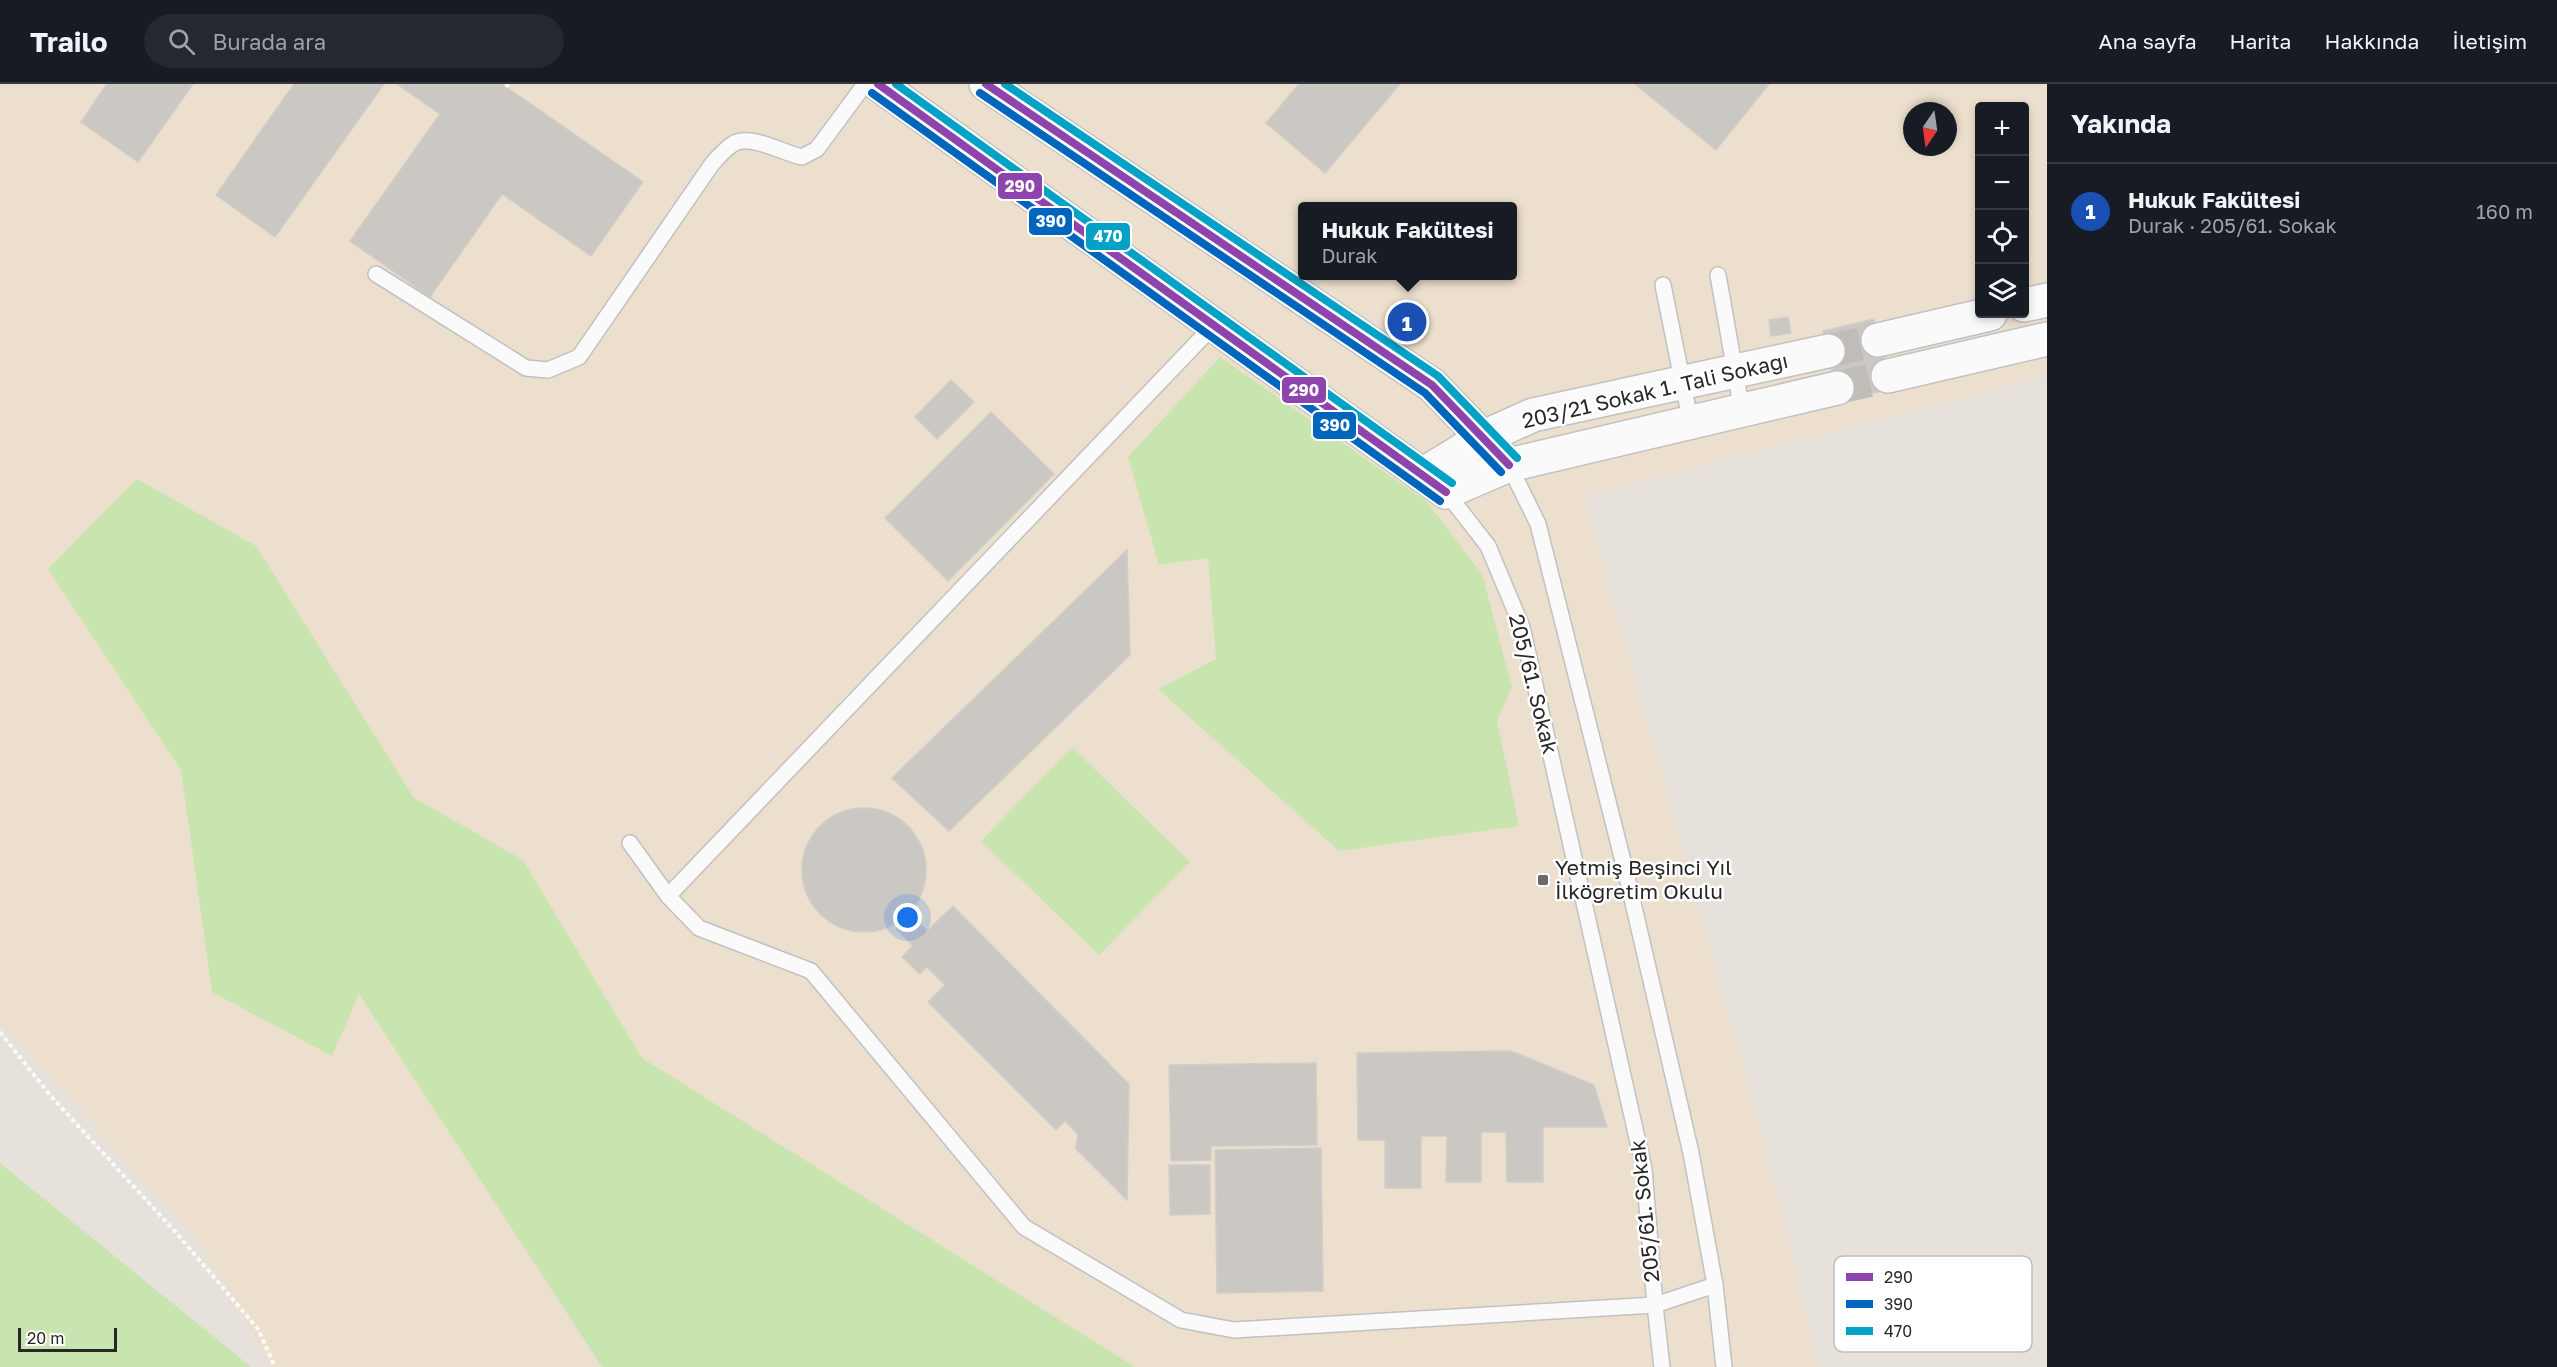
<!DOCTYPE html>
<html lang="tr">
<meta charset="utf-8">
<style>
:root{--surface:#171b24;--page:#242831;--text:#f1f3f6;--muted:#9ea1a6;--line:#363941;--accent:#6a6866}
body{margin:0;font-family:"Golos Text",sans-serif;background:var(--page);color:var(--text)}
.controls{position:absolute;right:18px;top:18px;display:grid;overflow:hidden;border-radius:6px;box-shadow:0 3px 9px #0003}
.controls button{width:54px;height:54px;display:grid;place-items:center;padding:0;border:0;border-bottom:2px solid var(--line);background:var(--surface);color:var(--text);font:30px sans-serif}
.compass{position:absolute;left:1903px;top:18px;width:54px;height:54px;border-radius:50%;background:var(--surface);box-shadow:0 3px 9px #0003;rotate:193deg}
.scale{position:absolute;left:18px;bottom:15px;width:99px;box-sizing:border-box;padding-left:6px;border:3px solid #272727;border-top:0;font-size:16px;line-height:21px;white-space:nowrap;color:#272727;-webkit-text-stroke:4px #fff;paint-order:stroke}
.you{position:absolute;left:908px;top:834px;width:21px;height:21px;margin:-15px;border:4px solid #fff;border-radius:50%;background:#1a73e8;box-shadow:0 0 0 9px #1a73e833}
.badge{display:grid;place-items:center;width:39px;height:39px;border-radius:50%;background:var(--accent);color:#fff;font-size:20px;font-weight:700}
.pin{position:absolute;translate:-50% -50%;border:3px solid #fff;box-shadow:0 2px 6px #0006}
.popup{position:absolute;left:1298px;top:118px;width:219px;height:78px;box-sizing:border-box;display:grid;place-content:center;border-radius:6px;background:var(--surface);filter:drop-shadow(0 2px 4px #0005);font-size:20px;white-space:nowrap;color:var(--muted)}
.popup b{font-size:22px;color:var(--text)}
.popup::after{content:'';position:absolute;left:50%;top:100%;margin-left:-12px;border:12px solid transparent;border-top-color:var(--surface)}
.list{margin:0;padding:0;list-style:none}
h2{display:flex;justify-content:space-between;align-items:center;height:78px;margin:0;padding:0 24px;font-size:26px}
h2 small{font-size:20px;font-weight:400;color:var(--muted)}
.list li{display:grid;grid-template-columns:39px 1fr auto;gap:18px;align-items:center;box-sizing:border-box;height:96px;padding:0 24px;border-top:2px solid var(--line)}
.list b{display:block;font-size:22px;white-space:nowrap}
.list p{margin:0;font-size:20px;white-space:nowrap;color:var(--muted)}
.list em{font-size:20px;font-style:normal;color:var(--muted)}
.icon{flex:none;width:33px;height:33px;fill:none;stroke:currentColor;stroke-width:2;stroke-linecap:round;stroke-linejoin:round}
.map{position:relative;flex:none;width:2047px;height:1283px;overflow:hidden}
header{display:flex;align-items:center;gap:36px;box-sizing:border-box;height:84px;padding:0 30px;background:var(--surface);border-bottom:2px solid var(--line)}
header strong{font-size:28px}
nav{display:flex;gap:33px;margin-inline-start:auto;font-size:21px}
.search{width:420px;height:54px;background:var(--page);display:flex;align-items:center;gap:15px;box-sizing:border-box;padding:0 21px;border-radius:33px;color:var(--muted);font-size:22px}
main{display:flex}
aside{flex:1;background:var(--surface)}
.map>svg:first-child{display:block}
</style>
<header>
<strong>Trailo</strong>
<div class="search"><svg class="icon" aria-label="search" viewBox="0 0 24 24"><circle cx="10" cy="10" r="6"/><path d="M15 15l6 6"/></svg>Burada ara</div>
<nav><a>Ana sayfa</a><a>Harita</a><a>Hakkında</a><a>İletişim</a></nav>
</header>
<main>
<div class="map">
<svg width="2047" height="1283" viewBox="0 0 2047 1283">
<rect width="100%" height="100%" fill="#e6e1db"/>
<path fill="#ecdfcd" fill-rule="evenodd" d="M0 0H2047V292L1584 412 1775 1099 1819 1283H272L197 1155 0 938ZM1980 22H2024V230H1980ZM1912 27H1948V63H1912ZM1302 122H1512V192H1302Z"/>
<g fill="#c9e5af">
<path d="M1220 273 1427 418 1482 490 1512 603 1497 637 1519 742 1339 767 1158 605 1216 575 1208 474 1159 481 1128 373Z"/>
<path d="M137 395 256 462 414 714 523 776 642 974 1135 1283H602L359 910 332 972 212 908 181 686 48 485Z"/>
<path d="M1072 663 1190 778 1099 871 981 757Z"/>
<path d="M0 1079 251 1283H0Z"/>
</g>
<g fill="#cbc7c3" stroke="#d1cdc7" stroke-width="1.5">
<path d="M107 0H193L138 78 81 38Z"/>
<path d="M294 0H384L275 153 216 111Z"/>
<path d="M397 0H502L643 98 591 172 502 110 430 213 350 157 440 30Z"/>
<path d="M1299 0H1400L1325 89 1266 39Z"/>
<path d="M1635 0H1769L1716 66Z"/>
<path d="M1788 233 1791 249 1771 252 1769 236Z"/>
<path d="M1874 235 1891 305 1840 317 1823 247Z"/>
<path d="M951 296 974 318 937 355 915 333Z"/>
<path d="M991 328 1054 390 948 497 885 434Z"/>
<path d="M1127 466 1130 571 949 747 892 694Z"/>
<circle cx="864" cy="786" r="62"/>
<path d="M953 822 1129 1000 1127 1116 1076 1065 1078 1050 1065 1037 1056 1046 928 918 945 901 927 883 920 890 902 873 913 862 896 845 910 830 927 847Z"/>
<path d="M1511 967 1594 1001 1607 1043H1543V1098H1507L1506 1048H1481V1098H1446L1447 1052H1421V1104H1385V1056H1358L1357 969Z"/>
<path d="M1316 979 1317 1061 1211 1062V1076L1171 1077 1169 981Z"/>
<path d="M1321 1064 1323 1207 1217 1209 1215 1066Z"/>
<path d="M1169 1081H1210V1130L1170 1131Z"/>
</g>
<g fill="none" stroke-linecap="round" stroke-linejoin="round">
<g stroke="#c0bcb7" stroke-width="33" stroke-dasharray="33 16" stroke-linecap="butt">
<path d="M1828 267 1878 256"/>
<path d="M1837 304 1888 292"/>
</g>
<g stroke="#c2c1c2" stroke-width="18">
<g id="lane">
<path d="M376 190 526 284 548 286 579 273 712 80C718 73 725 65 733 60 749 49 783 69 802 73L817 65 865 0"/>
<path d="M1718 191 1742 327"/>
<path d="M1663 201 1691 340"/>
<path d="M1214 241 668 812 699 844 811 887 1024 1143 1181 1236 1234 1246 1655 1221 1715 1201"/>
<path d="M1509 381 1538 440 1627 793 1691 1069 1715 1201 1724 1283"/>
<path d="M1446 408 1488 462 1522 543 1644 1085 1655 1221 1662 1283"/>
<path d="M630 759 668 812"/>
</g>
</g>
<g stroke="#c2c1c2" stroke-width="36">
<g id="secondary">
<path d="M878 0 1446 408 1509 381 1837 304"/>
<path d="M986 0 1432 301 1509 381"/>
<path d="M2024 221 2047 216"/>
<path d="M1878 256 1990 230"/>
<path d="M1888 292 2047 255"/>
<path d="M1422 391 1484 353 1533 331 1828 267"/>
</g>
</g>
<g stroke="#fbfafa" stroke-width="4" stroke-dasharray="4.5 3" stroke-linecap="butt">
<path d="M506 3 508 0"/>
<path d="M0 948 49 1010 179 1152 258 1245 275 1283"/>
</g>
<use href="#lane" stroke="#fbfafa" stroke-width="15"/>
<use href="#secondary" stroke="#fbfafa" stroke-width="33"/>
<g stroke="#fff" stroke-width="12">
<g id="bus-1">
<path d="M878 0 1446 408"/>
<path d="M986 0 1432 301 1509 381"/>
</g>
</g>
<g stroke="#fff" stroke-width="12">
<g id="bus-2">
<path d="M872 9 1440 417"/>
<path d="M980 9 1425 309 1501 388"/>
</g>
</g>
<g stroke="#fff" stroke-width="12">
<g id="bus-3">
<path d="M896 0 1452 399"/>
<path d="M1005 0 1438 292 1517 374"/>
</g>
</g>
<use href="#bus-1" stroke="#8e44ad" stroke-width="8"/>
<use href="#bus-2" stroke="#0065bd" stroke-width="8"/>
<use href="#bus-3" stroke="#02a2c6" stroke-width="8"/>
</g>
<rect fill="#6a6866" stroke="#fff" stroke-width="2" x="1537" y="790" width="12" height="12" rx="3"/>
<g text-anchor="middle" stroke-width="5" stroke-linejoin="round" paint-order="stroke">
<g font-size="21" fill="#272727" stroke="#fff">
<text transform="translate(1655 307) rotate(-13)" y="7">203/21 Sokak 1. Tali Sokağı</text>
<text transform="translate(1533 600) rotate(76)" y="7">205/61. Sokak</text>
<text transform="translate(1645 1127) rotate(-96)" y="7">205/61. Sokak</text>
</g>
<g font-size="21" fill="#272727" stroke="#fff" text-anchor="start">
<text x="1555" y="791">Yetmiş Beşinci Yıl<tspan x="1555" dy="24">İlköğretim Okulu</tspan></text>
</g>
</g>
<rect x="1834" y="1172" width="198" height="96" rx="9" fill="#fff" stroke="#bebebe" stroke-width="1.5"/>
<rect x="1846" y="1189" width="27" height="8" fill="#8e44ad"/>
<rect x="1846" y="1216" width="27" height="8" fill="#0065bd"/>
<rect x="1846" y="1243" width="27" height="8" fill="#02a2c6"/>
<g font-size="16" fill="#272727">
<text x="1884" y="1199">290</text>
<text x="1884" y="1226">390</text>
<text x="1884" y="1253">470</text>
</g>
<g stroke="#fff" stroke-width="2">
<rect x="997" y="88" width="46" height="28" rx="6" fill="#8e44ad"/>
<rect x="1028" y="123" width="45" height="29" rx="6" fill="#0065bd"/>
<rect x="1085" y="138" width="46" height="29" rx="6" fill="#02a2c6"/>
<rect x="1281" y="292" width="46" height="28" rx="6" fill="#8e44ad"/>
<rect x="1312" y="327" width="45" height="29" rx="6" fill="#0065bd"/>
</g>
<g font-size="16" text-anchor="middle" font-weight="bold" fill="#fff">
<text x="1020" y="108">290</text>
<text x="1051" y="143">390</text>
<text x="1108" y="158">470</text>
<text x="1304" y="312">290</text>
<text x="1335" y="347">390</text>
</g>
</svg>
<div class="controls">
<button>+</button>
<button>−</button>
<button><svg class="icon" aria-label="locate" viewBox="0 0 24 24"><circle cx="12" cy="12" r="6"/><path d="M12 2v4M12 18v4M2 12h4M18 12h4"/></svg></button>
<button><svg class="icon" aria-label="layers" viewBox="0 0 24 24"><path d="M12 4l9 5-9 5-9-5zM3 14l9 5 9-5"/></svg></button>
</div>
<svg class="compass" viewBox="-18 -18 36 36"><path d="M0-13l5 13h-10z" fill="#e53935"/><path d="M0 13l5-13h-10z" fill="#9ea1a6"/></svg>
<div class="scale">20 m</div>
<div class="you"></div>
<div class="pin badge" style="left:1407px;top:238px;background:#1a4fb4">1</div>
<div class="popup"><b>Hukuk Fakültesi</b>Durak</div>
</div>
<aside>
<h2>Yakında<small></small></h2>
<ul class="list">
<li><span class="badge" style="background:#1a4fb4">1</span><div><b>Hukuk Fakültesi</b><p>Durak · 205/61. Sokak</p></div><em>160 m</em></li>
</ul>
</aside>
</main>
